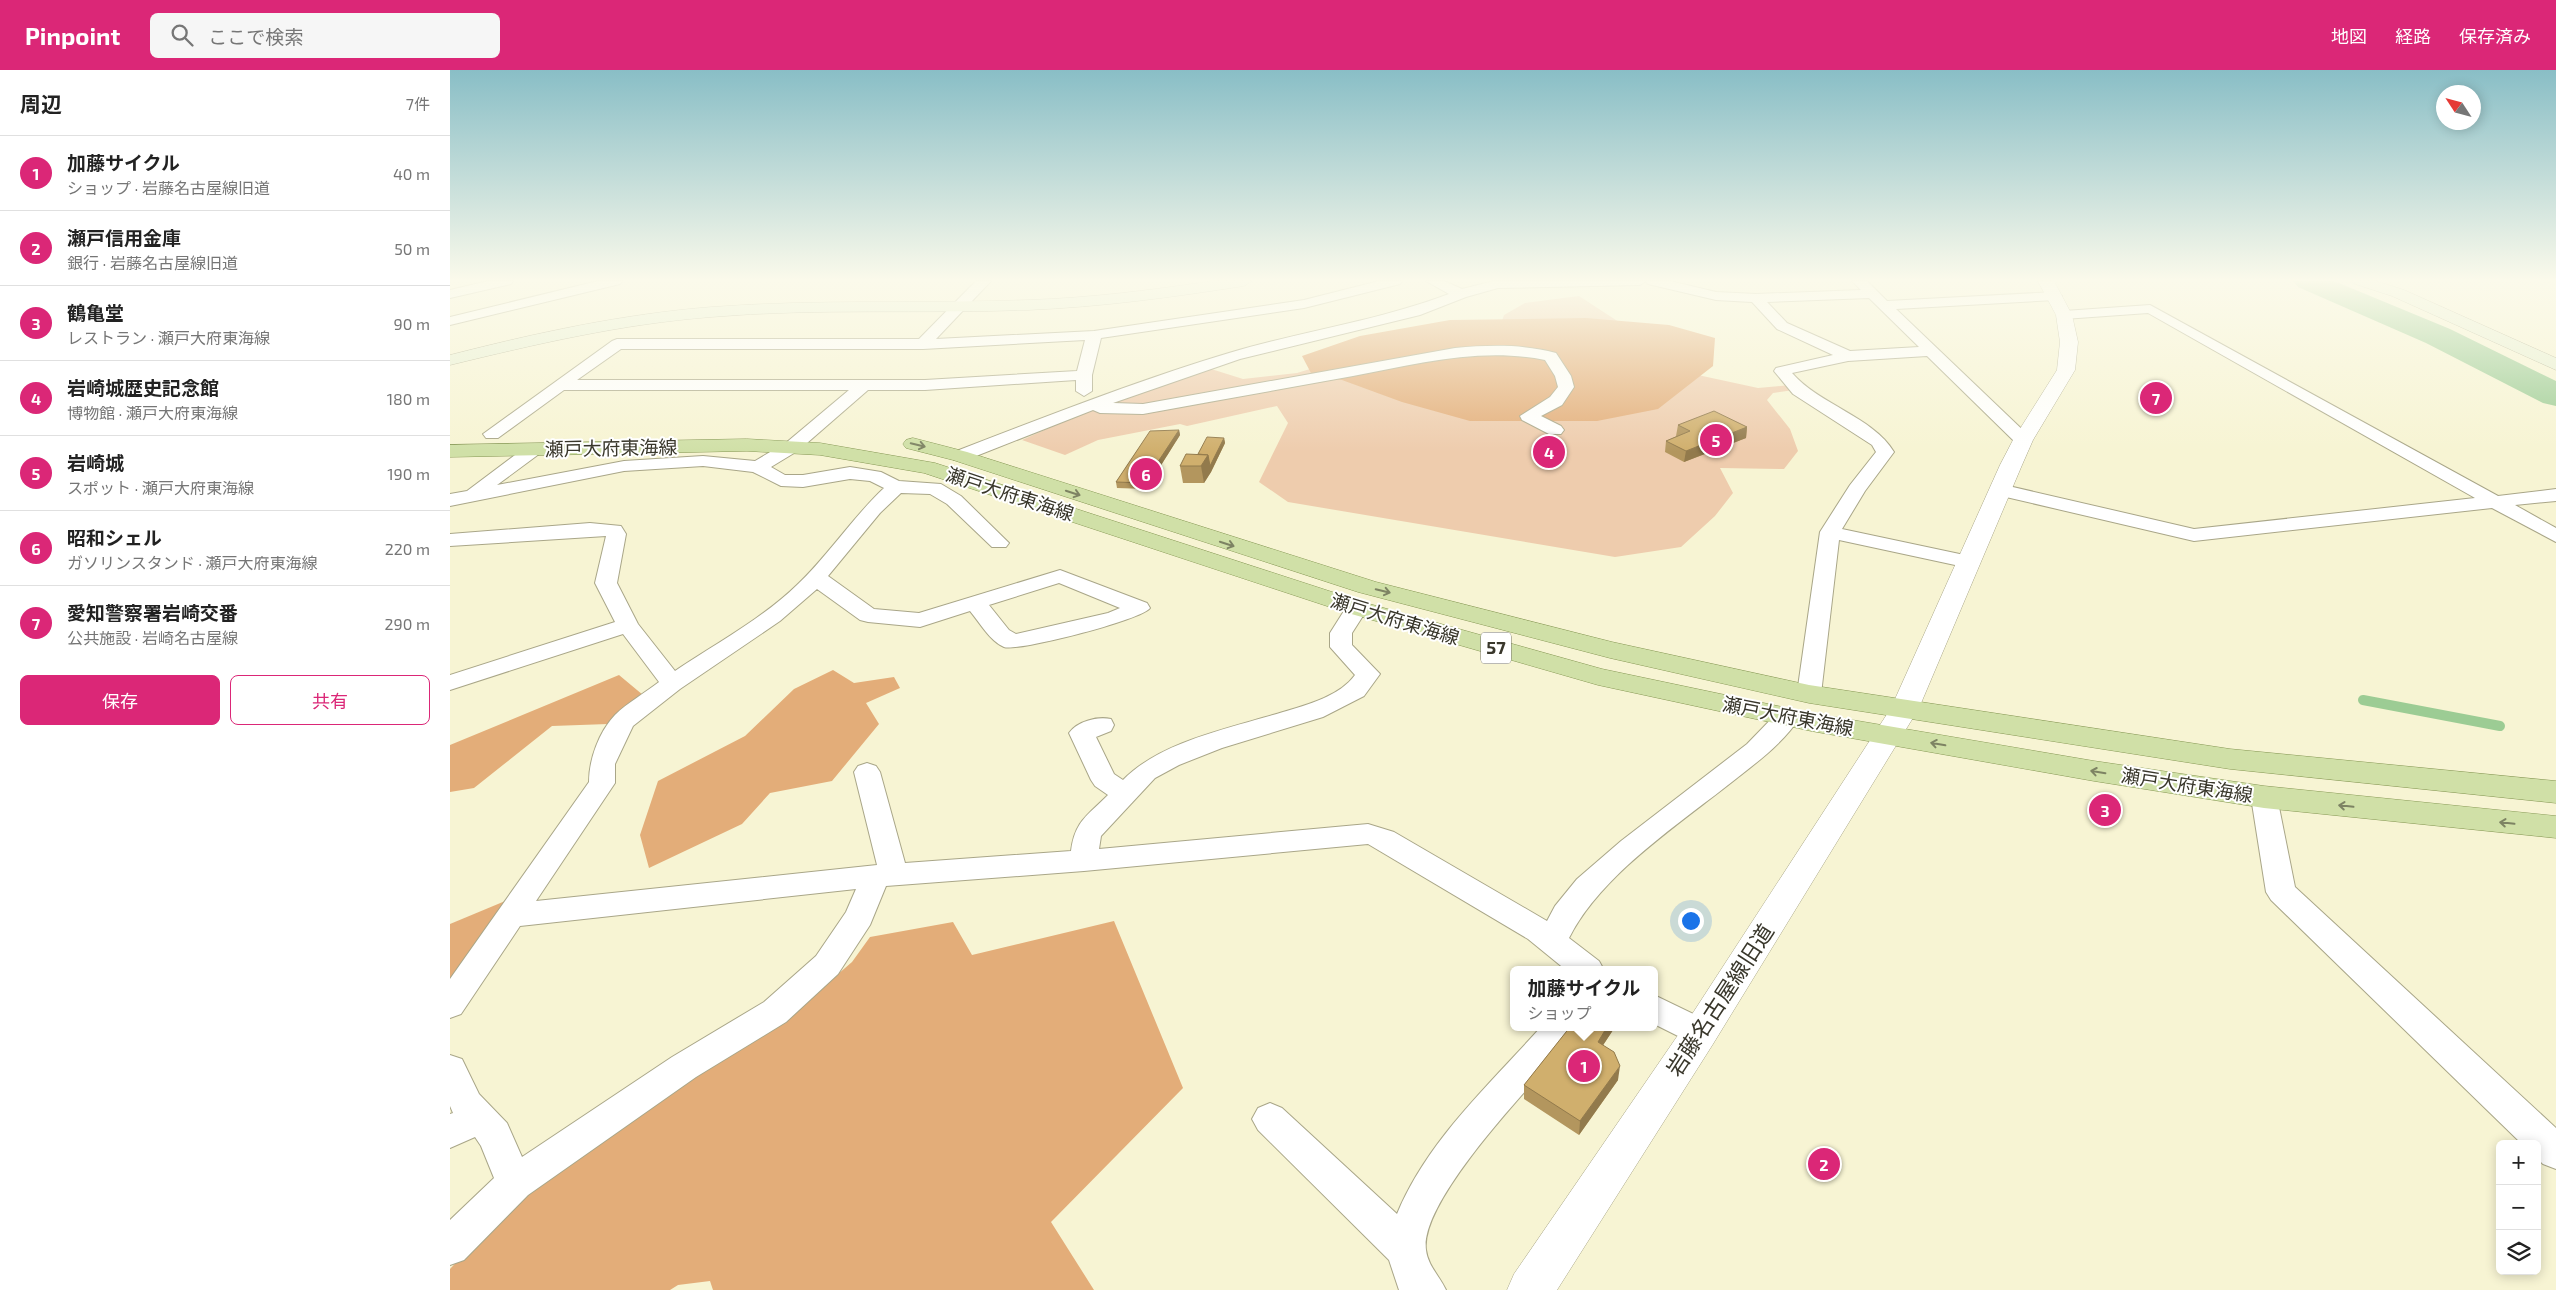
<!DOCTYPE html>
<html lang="ja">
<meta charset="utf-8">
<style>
:root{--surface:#fff;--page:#f6f6f6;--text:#222;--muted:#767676;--line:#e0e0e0;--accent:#db2777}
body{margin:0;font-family:"Exo 2","Noto Sans JP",sans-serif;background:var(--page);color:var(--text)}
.controls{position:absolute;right:15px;bottom:15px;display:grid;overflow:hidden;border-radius:8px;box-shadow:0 2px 12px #0003}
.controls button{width:45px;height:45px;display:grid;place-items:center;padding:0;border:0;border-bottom:1px solid var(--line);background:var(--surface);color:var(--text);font:25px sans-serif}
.compass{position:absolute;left:1986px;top:15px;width:45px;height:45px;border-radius:50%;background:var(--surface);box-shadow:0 2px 12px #0003;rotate:306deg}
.you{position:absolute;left:1240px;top:850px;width:18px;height:18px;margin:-12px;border:4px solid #fff;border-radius:50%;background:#1a73e8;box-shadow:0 0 0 8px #1a73e833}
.badge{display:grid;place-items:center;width:32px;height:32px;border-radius:50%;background:var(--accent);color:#fff;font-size:16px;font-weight:700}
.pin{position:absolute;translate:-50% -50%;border:2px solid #fff;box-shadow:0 1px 5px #0006}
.popup{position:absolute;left:1060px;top:896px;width:148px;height:65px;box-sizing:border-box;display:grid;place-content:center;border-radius:8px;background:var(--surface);filter:drop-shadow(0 1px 4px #0005);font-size:16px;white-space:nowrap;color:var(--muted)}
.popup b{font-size:19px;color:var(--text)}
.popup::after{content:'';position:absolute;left:50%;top:100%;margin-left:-10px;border:10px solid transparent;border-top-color:var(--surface)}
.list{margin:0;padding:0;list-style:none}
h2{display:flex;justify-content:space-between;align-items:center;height:65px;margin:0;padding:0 20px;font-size:21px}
h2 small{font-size:16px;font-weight:400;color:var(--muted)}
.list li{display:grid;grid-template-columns:32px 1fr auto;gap:15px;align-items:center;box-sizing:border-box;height:75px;padding:0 20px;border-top:1px solid var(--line)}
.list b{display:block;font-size:19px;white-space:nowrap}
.list p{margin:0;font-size:16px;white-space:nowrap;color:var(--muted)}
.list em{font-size:16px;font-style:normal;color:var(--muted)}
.actions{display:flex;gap:10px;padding:15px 20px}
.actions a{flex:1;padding:11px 0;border:1px solid var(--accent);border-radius:8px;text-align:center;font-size:18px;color:var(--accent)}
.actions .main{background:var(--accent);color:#fff}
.icon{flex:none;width:28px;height:28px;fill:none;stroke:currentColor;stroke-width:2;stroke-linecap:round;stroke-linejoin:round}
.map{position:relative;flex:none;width:2106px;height:1220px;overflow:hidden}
header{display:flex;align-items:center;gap:30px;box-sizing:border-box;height:70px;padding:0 25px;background:var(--accent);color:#fff}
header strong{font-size:24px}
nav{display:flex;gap:28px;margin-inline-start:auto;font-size:18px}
.search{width:350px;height:45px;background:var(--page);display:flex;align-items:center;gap:12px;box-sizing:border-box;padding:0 18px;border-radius:8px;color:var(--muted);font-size:19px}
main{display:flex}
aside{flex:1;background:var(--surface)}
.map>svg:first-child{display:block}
</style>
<header>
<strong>Pinpoint</strong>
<div class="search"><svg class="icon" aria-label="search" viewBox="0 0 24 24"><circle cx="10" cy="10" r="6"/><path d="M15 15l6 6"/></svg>ここで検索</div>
<nav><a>地図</a><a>経路</a><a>保存済み</a></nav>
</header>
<main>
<aside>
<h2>周辺<small>7件</small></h2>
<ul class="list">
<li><span class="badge">1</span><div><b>加藤サイクル</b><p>ショップ · 岩藤名古屋線旧道</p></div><em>40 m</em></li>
<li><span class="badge">2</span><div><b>瀬戸信用金庫</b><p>銀行 · 岩藤名古屋線旧道</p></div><em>50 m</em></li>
<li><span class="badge">3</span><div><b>鶴亀堂</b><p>レストラン · 瀬戸大府東海線</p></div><em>90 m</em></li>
<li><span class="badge">4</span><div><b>岩崎城歴史記念館</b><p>博物館 · 瀬戸大府東海線</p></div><em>180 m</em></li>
<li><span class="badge">5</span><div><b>岩崎城</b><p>スポット · 瀬戸大府東海線</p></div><em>190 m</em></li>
<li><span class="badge">6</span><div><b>昭和シェル</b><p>ガソリンスタンド · 瀬戸大府東海線</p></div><em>220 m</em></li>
<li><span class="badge">7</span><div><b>愛知警察署岩崎交番</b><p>公共施設 · 岩崎名古屋線</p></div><em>290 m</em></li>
</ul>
<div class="actions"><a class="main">保存</a><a>共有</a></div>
</aside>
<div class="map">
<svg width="2106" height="1220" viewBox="0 0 2106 1220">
<rect width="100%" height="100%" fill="#f7f4d3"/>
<path fill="#eeccad" d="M1129 226 1172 254 1234 302 1308 318 1340 315 1351 319 1323 323 1317 330 1340 359 1348 381 1334 399 1270 398 1283 423 1265 446 1231 477 1165 487 838 432 809 412 838 353 827 336 737 356 730 354 648 370 615 385 572 370 644 338 758 298 793 309 847 303 899 287 1051 254 1054 245 1075 233Z"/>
<g fill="#e3ad79">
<path d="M1136 248 1219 255 1265 268 1263 296 1208 339 1147 351H1020L952 332 892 310 862 305 852 286 910 266 1000 250Z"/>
<path d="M383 600 404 613 444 607 450 618 416 633 429 654 382 711 320 723 292 754 199 798 190 765 208 711 295 666 344 619Z"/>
<path d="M169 605 193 625 158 654 102 656 24 718 0 722V675Z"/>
<path d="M60 829 0 914V854Z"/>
<path d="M664 851 733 1018 601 1152 644 1220H263L260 1211 228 1215 220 1220H0V1199L28 1169 94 1108 344 942 402 892 420 867 503 852 522 885Z"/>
</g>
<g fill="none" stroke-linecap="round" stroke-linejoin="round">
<path stroke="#9ccc94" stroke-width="10" d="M1913 630 2050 656"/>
<path fill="#9ccc94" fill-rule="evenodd" d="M1843 211H1884L2000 259 2106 311V336L2093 333 1976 273 1848 217Z"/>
<g stroke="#a9a688" stroke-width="2">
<g id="minor">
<path d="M38 211H63L61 214 0 228V220Z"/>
<path d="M148 211H172L170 214 0 255V247Z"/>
<path d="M526 211H541L486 269 644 261 854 230 929 211H952L950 214 854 238 651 268 642 305V321L634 326 626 321V310L475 320H418L349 380 321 397 335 405H353L400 397 431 402 449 411 491 414 511 426 559 473 556 477H542L497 434 480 424 451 423 430 443 378 506 424 539 469 543 610 500 697 533 700 538C692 550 567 582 554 577 540 571 530 553 520 541L470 557 418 552 410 550 367 519 330 551 230 619 183 656 165 694V713L86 831 427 795 404 702 408 696 417 693 426 696 430 702 455 793 621 781C625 751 637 746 658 725L645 716 641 710 619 663C627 651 648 646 661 649L664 655 661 661 646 667 664 704 673 710C711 671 781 658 833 642 857 635 890 626 905 605L880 577V563L899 533 907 531 915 533 918 538 902 563V575L930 604 914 626 873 647 772 678 729 695 705 708 651 766 649 779 918 754 944 762 1097 851 1105 836 1127 809 1171 771 1297 674 1329 641 1338 639 1347 641 1350 647C1335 671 1310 690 1287 708 1232 752 1151 804 1119 868L1149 891 1154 900H1116L1078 869 918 774 634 801 436 816 420 855 388 904 336 952 246 1007 78 1125 14 1190 0 1195V1150L44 1108 31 1076 25 1067 0 1078V1044L3 1043 0 1036V985L12 989 29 1024 57 1053 72 1087 222 987 314 932 366 886 396 842 406 819 70 856 11 944 0 948V909L139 712C139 689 149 662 165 645 177 633 195 623 209 612L173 564 0 620V605L165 552 145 513 156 466 0 476V464L140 453 171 456 176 464 167 513 188 554 225 601C265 574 312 549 347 515 378 486 402 448 434 418L420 411 400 409 353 417 331 416 303 402 253 396 174 401 0 436V424L17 421 77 376H89L92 380 89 384 47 415 174 391 253 386 305 391 337 372 399 320H114L48 368H36L33 364 162 271 167 269H469ZM635 270 627 301 475 310H127L171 279H473ZM609 513 670 538 658 543 566 564 559 560 539 535Z"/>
<path d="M976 211H994L1012 219 1044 211H1220L1266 222 1306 224 1411 220 1402 211H1417L1437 231 1605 222 1612 226 1605 230 1446 239 1579 366 1582 370 1579 374H1567L1477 286 1398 291 1342 303C1370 335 1423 347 1444 382L1415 421 1392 459 1519 486 1526 488 1529 492 1526 496 1519 498 1389 470 1371 624 1368 629 1359 632 1350 629 1347 624 1370 462 1400 415 1426 382 1422 375 1343 324 1324 301 1326 298 1383 285 1327 259 1302 232 1266 230 1198 214 1196 211 1190 215 1048 218 1016 227 970 245 790 289 663 333 693 334 1005 278C1039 275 1073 274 1106 283L1121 306 1124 317 1112 335 1091 346 1111 356 1114 360 1111 364H1099L1072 350 1070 346 1100 327 1108 317 1105 306 1095 290C1030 277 967 294 903 306 833 319 763 331 693 344L650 343 643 340 516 390H504L501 386 504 382C595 347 686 311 779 283 852 261 928 251 999 224ZM1419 228 1469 277 1400 281 1337 253 1317 232Z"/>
<path d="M1700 235 2048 426 2106 419V431L2065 435 2106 458V472L2042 438 1744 471 1543 424 1541 420 1543 416 1550 414 1744 459 2025 428 1698 243 1614 249 1607 245 1614 241Z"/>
<path d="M1814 718 1823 720 1827 727 1845 817 2106 1058V1099L2093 1094 2087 1088V1074H2072L1821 830 1816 822 1801 727 1805 720Z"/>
<path d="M1204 925 1262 953 1266 963 1262 973 1250 977 1204 954Z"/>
<path d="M1091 957H1128L1124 967C1089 1007 969 1129 976 1180 978 1196 989 1205 996 1220H949L939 1190 808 1060 802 1049 808 1038 820 1033 832 1038 947 1144C977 1071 1039 1015 1091 957Z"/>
</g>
</g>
<g stroke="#a9a688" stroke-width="1">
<path id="tertiary" d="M1588 211H1604L1622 245 1628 272 1625 300 1583 370 1572 395 1469 638 1263 974 1107 1220H1057L1064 1204 1237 952 1441 638 1550 395 1563 370 1607 300 1610 272 1606 245Z"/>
</g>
<g stroke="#a9a688" stroke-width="1">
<g id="secondary">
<path d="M763 211H802L794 216C723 227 651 237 578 240 472 244 366 238 261 247 172 254 86 274 0 295V285C86 263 173 244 262 237 367 229 473 234 578 230 640 228 702 220 763 211Z"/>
<path d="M1902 211H1926L1954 220 2106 288V300L1942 226 1905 214Z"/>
</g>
</g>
<g stroke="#879855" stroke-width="1">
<g id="primary">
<path d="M463 368 517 382 926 512 1162 572 1359 615 1780 679 2106 711V733L1780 699 1359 633 1160 588 908 522 503 390 456 378 453 374 456 370Z"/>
<path d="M297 369 370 373 485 393 916 533 1152 599 1361 643 1644 691 1814 716 2106 746V768L1814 738 1644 711 1361 661 1148 615 898 543 474 403 370 385 297 381 0 387V375Z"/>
</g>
</g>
<use href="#minor" fill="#fff" fill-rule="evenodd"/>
<use href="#tertiary" fill="#fff" fill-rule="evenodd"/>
<use href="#secondary" fill="#e8f0d3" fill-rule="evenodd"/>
<use href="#primary" fill="#d0e0a7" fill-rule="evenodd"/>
</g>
<g fill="#b3965e">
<path d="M1228 355 1297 357 1296 368 1234 392 1215 382 1216 371 1227 366H1226Z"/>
<path d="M729 360 730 365 696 419 667 418 666 412Z"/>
<path d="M774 368 775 373 761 402 754 413H733L730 396Z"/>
<path d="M1120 957H1165L1153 975 1168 1010 1129 1065 1074 1029V1015Z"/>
</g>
<g fill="#927a4c">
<path d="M1297 357 1296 368 1234 392 1236 381Z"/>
<path d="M729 360 730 365 696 419 694 413Z"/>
<path d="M774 368 775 373 761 402 754 413 751 396 758 385Z"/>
<path d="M1157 957H1165L1146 986 1148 972Z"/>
<path d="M1170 996 1168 1010 1129 1065 1130 1051Z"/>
</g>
<g fill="#d0af6d" stroke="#927a4c">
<path d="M1264 341 1297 357 1236 381 1216 371 1240 361 1228 355Z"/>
<path d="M729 360 694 413 666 412 700 361Z"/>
<path d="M757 367 774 368 760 396 758 385 748 384Z"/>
<path d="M736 384 758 385 751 396H730Z"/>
<path d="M1120 957H1157L1148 972 1164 982 1170 996 1130 1051 1074 1015Z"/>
</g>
<defs><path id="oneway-shaft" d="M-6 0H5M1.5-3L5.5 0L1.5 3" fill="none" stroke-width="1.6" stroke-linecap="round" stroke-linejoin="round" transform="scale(1.25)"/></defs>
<g stroke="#7d8363">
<use href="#oneway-shaft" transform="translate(468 375) rotate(14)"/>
<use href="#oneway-shaft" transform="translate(623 423) rotate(18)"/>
<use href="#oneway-shaft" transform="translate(777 474) rotate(18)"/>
<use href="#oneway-shaft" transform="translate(933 521) rotate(14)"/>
<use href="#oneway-shaft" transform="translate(1488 674) rotate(-170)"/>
<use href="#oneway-shaft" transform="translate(1648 702) rotate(-171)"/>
<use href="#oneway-shaft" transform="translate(1896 736) rotate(-174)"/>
<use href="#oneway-shaft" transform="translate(2057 753) rotate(-174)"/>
</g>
<linearGradient id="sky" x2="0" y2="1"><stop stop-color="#89bec6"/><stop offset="0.55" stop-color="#fbfaeb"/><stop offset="1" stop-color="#fbfaeb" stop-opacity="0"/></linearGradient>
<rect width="2106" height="382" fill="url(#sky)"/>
<g text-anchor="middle" stroke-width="4" stroke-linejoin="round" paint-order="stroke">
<rect fill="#fff" stroke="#74736b" stroke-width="1" x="1031" y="562.5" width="30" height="31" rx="4"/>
<g font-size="18" font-weight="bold" fill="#39372b">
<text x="1046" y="584">57</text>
</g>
<g font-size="19" fill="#39372b" stroke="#fff">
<text transform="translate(161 378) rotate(-1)" y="7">瀬戸大府東海線</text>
<text transform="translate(560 424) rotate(18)" y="7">瀬戸大府東海線</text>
<text transform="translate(945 549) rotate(17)" y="7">瀬戸大府東海線</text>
<text transform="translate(1338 646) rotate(11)" y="7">瀬戸大府東海線</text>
<text transform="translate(1737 715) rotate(9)" y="7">瀬戸大府東海線</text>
</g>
<g font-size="22" fill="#39372b" stroke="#fff">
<text transform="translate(1270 930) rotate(-57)" y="8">岩藤名古屋線旧道</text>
</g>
</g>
</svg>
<div class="controls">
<button>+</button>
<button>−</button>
<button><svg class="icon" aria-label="layers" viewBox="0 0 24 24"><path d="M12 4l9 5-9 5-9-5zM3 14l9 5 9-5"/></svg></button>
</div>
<svg class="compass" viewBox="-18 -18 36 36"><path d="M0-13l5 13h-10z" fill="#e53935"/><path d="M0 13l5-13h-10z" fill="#767676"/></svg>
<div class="you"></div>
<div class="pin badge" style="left:1134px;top:996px">1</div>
<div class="popup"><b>加藤サイクル</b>ショップ</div>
<div class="pin badge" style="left:1374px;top:1094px">2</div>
<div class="pin badge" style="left:1655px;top:740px">3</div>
<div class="pin badge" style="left:1099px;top:382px">4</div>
<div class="pin badge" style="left:1266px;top:370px">5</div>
<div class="pin badge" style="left:696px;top:404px">6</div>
<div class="pin badge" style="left:1706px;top:328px">7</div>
</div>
</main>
